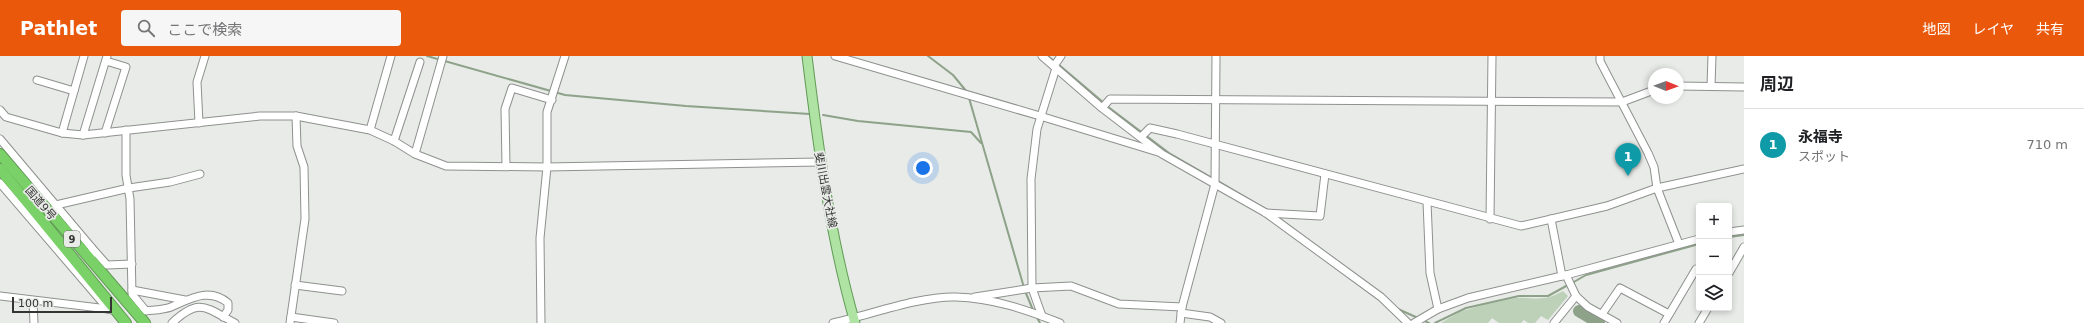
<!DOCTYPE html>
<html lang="ja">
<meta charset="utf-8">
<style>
:root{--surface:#fff;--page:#f6f6f6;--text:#202124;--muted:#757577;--line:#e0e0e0;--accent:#ea580c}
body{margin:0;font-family:"DejaVu Sans","Noto Sans JP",sans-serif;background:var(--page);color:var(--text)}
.controls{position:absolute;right:12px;bottom:12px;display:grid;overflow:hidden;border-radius:4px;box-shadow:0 2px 6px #0003}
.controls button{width:36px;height:36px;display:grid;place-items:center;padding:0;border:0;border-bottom:1px solid var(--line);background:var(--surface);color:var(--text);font:20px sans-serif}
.compass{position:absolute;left:1648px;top:12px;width:36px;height:36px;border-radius:50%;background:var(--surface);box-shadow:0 2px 6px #0003;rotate:91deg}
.scale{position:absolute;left:12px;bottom:10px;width:100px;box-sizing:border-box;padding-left:4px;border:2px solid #343533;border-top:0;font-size:11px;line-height:14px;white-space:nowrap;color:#343533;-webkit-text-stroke:3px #e8ebe8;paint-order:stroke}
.you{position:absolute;left:923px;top:112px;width:14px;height:14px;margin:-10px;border:3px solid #fff;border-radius:50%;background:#1a73e8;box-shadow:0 0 0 6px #1a73e833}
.badge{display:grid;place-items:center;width:26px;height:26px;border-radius:50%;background:var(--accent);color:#fff;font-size:13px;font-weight:700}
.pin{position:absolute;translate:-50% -33px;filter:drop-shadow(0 1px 2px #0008)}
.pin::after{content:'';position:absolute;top:21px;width:14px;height:12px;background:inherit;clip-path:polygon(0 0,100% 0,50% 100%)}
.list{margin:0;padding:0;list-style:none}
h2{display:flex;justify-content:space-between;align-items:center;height:52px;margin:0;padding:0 16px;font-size:17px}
h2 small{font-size:13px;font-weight:400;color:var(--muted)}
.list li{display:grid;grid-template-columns:26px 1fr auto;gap:12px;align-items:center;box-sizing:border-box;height:72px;padding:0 16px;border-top:1px solid var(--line)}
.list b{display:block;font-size:15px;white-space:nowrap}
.list p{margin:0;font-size:13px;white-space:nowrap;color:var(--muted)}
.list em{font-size:13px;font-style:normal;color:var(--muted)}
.icon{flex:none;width:22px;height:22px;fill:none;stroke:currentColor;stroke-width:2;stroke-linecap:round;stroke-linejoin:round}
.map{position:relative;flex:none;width:1744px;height:267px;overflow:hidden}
header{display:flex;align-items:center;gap:24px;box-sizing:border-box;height:56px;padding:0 20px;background:var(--accent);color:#fff}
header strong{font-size:19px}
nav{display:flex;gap:22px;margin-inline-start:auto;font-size:14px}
.search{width:280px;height:36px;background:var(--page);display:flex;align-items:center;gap:10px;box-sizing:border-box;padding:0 14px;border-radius:4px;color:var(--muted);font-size:15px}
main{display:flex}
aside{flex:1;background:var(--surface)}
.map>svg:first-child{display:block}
</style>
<header>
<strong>Pathlet</strong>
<div class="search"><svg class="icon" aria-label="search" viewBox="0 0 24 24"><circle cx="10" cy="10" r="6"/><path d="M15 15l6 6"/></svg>ここで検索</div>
<nav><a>地図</a><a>レイヤ</a><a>共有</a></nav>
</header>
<main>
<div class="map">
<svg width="1744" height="267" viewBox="0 0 1744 267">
<rect width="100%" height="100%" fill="#e8ebe8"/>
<path fill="#bcd1b8" d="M1563 235 1568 240 1548 264 1541 260 1535 267H1528L1524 264 1521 267H1499L1492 262 1488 267H1441C1448 263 1455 258 1463 255 1478 250 1495 246 1511 243 1532 239 1541 248 1563 235Z"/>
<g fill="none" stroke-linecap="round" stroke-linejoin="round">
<g stroke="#8da288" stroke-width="2">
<path d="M427 0 565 39 686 50 810 58"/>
<path d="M928 0 953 19 967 36"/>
<path d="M1048 0 1055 6"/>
<path d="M1058 8 1104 47"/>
<path d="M969 42 1025 235 1033 254"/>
<path d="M1107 50 1169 97 1214 123"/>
<path d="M823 59 858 65 971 76 981 87"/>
<path d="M1218 125 1269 155"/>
<path d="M1276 160 1374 232"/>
<path d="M1729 181 1744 179"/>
<path d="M1572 227 1586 219 1699 188"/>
<path d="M1398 253 1418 262"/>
<path d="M1036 260 1040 267"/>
<path d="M1422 264 1429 267"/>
<path d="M1435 267 1466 252 1519 240H1548L1568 229"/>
</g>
<path stroke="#8da288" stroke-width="12" d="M1579 255 1599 267"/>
<g stroke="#8e918e" stroke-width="9">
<g id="minor">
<path d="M835 0 1040 60 1158 96"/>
<path d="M1042 0 1102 52 1162 98 1266 157 1381 241 1408 267"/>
<path d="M1600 0V5L1648 97 1654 111 1657 132 1679 188"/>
<path d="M1054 10 1061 0"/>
<path d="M37 24 74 35"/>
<path d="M1678 30 1744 31"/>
<path d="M1711 30 1712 0"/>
<path d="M1102 52 1110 43 1622 46 1654 34"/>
<path d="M0 54 6 61 62 77 83 79 260 60H296L370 74 394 85 415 98 446 110 547 111 820 106"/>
<path d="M199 67 197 26 205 0"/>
<path d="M126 74V119L130 143 132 238 146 255C154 254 163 254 171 251 190 243 209 231 228 247V254L223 261"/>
<path d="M370 74 391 0"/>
<path d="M62 77 84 0"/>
<path d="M105 77 126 11 106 5"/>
<path d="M83 79 107 0"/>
<path d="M1141 81 1150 72 1177 78 1521 170 1607 150 1657 132 1744 113"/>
<path d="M0 83 92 192 91 205"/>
<path d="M394 85 420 6"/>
<path d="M415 98 443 0"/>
<path d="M506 110 505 53 512 32 552 44"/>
<path d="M0 127 108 253 117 255"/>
<path d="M1427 146 1430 217 1438 253"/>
<path d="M56 149 129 132 170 126 200 118"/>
<path d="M1266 157 1320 160 1325 118"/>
<path d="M1490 163 1492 0"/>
<path d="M1551 163 1562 220"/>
<path d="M1729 176 1744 174"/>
<path d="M92 192 107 209 132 208"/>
<path d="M1729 217 1744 191"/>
<path d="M1566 219 1576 240 1588 251 1617 267"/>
<path d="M295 229 342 235"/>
<path d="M132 234 185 244"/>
<path d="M0 240 108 253"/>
<path d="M975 241 1032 232 1071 230 1119 248 1182 251"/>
<path d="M33 245 34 267"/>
<path d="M1181 257 1210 261 1221 267"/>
<path d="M1602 258 1620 232 1669 258"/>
<path d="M1042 260 1032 232 1031 123 1037 73 1056 12"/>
<path d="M291 261 334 267"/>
<path d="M172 267C200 241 206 252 235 267"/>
<path d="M290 267 305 163 304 111 297 90 296 60"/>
<path d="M541 267 540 182 547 111V56L565 0"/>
<path d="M833 267C870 259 919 240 956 241 993 242 1027 254 1060 267"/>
<path d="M1180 267 1182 251 1215 128 1216 0"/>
<path d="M1414 267 1438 253 1468 242 1566 219 1699 183"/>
<path d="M1554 267 1576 240"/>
<path d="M1664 267 1696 213 1699 215"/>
<path d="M1699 267 1708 252"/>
</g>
</g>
<g stroke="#619a55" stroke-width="11">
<path id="major" d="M807 0C818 90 830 180 855 267"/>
</g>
<g stroke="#619a55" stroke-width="12">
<g id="highway">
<path d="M0 98 145 267"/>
<path d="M0 113 126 267"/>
</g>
</g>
<use href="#minor" stroke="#fff" stroke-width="7"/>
<use href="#major" stroke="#afe3a4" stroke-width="9"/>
<use href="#highway" stroke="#79d168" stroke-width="10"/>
</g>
<g text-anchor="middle" stroke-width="3.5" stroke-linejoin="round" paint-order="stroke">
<rect fill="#e8ebe8" stroke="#6a6c69" stroke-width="1" x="64" y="175" width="16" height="16" rx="3"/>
<g font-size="10" font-weight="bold" fill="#343533">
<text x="72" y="187">9</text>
</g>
<g font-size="11" fill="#343533" stroke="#e8ebe8">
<text transform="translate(826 134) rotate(79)" y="4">斐川出雲大社線</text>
<text transform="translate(41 147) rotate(49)" y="4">国道9号</text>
</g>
</g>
</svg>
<div class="controls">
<button>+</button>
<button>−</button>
<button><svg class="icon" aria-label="layers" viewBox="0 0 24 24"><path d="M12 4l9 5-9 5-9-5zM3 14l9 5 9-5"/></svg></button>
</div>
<svg class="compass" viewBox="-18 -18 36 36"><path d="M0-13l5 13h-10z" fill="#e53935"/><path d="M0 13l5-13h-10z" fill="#757577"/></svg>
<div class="scale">100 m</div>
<div class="you"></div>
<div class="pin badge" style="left:1628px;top:120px;background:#0f9aa8">1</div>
</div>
<aside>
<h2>周辺<small></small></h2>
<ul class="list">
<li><span class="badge" style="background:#0f9aa8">1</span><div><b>永福寺</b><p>スポット</p></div><em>710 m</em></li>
</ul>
</aside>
</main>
